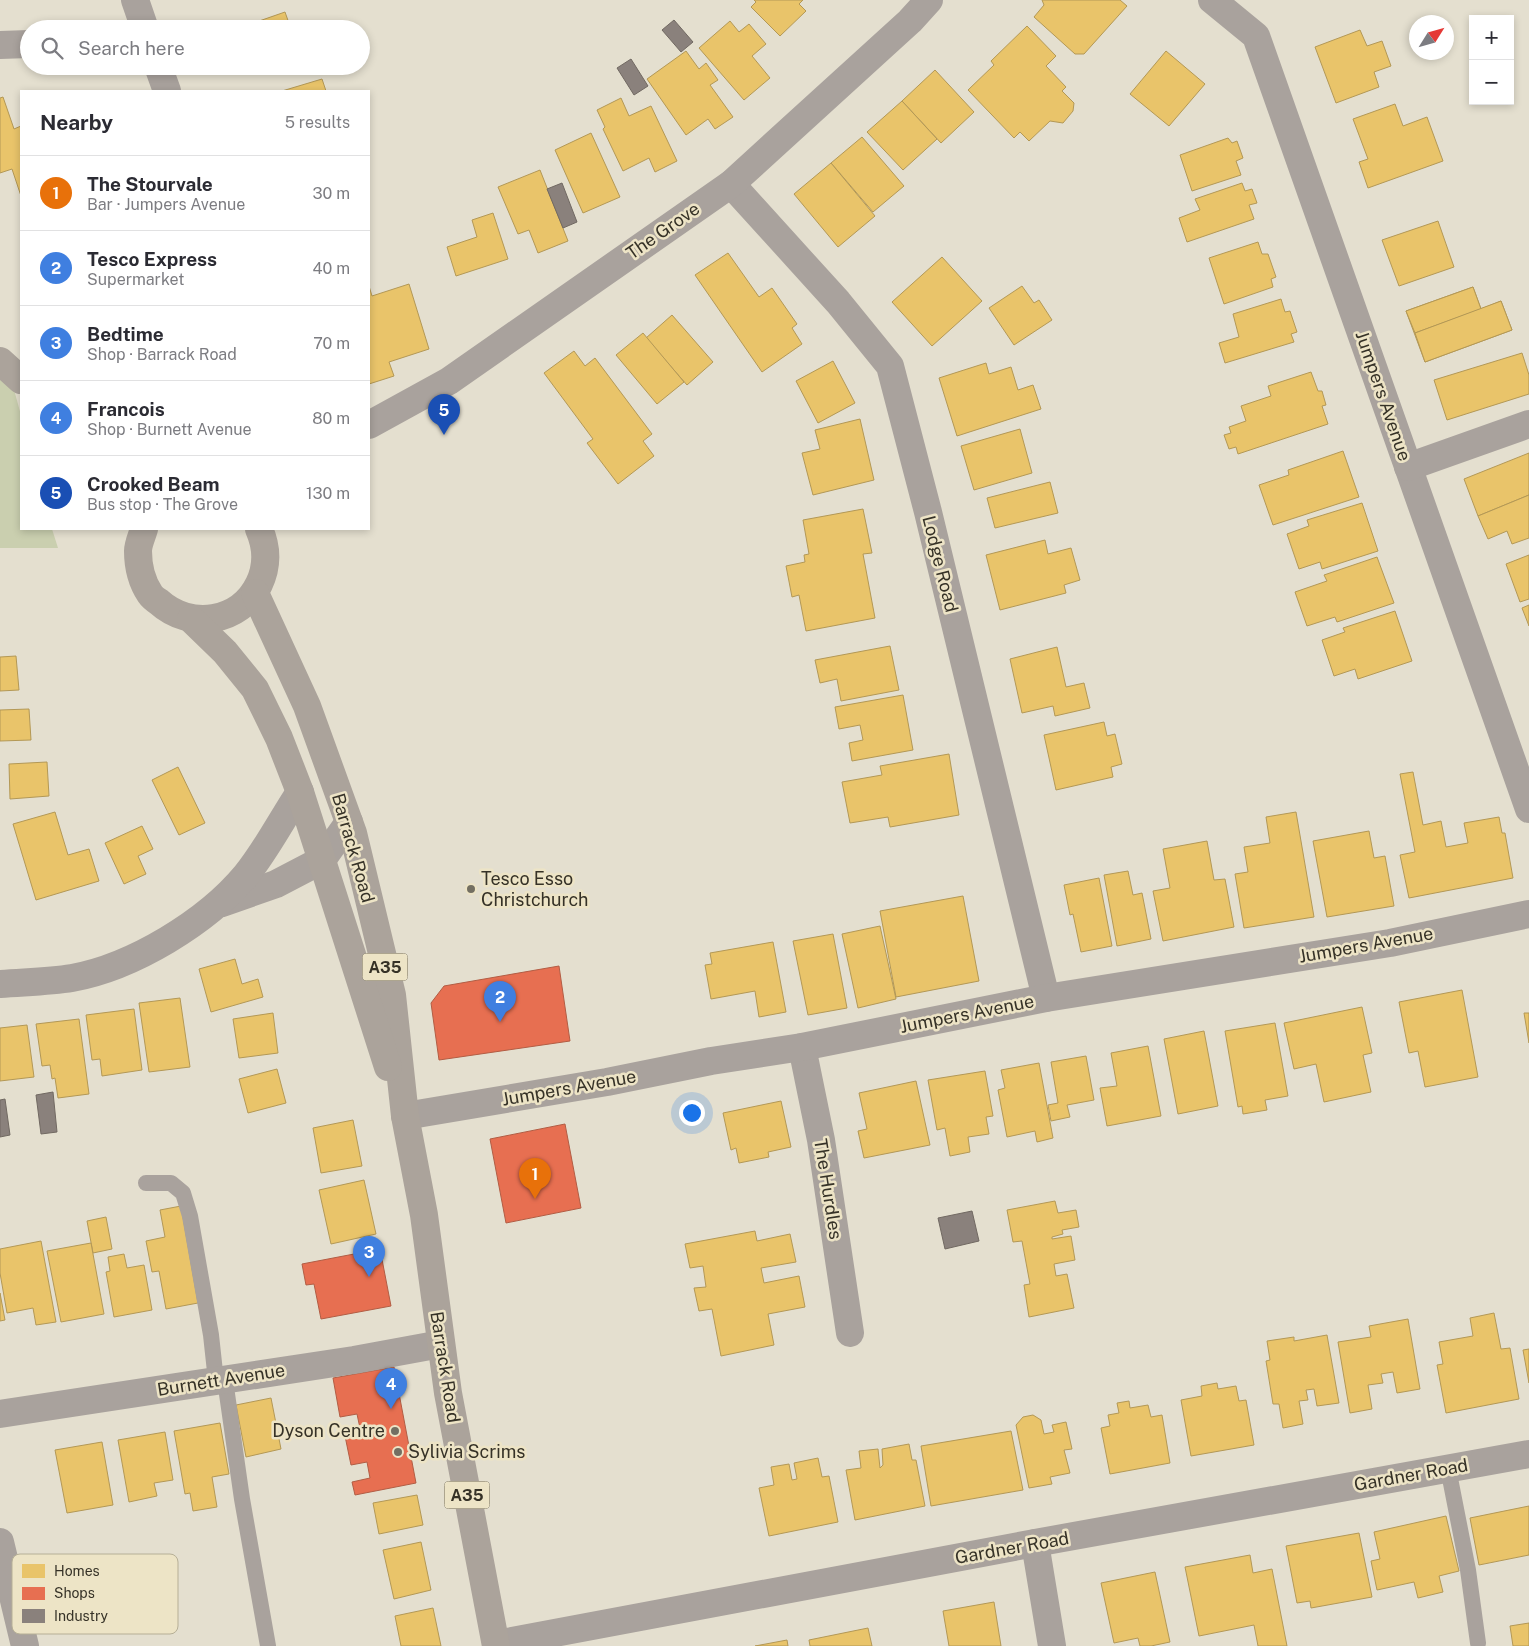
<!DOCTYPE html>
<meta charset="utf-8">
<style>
:root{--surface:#fff;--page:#f7f7f7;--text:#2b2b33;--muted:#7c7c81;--line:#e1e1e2;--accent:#db2777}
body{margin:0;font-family:"Public Sans",sans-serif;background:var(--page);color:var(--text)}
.controls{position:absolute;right:15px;top:15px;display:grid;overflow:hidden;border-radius:0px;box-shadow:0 2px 8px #0003}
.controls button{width:45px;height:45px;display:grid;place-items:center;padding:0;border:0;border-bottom:1px solid var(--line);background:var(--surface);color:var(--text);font:25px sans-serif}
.compass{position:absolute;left:1409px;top:15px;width:45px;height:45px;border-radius:50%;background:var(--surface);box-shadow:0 2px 8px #0003;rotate:53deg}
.you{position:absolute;left:691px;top:1112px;width:18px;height:18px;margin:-12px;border:4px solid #fff;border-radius:50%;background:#1a73e8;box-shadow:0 0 0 8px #1a73e833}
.badge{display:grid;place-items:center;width:32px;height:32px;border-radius:50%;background:var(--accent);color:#fff;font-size:16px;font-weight:700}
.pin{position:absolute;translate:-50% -41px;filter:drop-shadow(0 1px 2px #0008)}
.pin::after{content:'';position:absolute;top:26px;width:18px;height:15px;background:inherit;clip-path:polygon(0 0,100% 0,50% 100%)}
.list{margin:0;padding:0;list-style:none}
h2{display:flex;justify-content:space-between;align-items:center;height:65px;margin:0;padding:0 20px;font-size:21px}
h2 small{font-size:16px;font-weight:400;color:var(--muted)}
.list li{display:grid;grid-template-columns:32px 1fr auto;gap:15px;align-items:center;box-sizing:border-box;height:75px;padding:0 20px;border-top:1px solid var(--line)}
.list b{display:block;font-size:19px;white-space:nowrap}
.list p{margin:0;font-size:16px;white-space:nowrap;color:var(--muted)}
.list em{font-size:16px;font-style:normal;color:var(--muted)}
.icon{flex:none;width:28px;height:28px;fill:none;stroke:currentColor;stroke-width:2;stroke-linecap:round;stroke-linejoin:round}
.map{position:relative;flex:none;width:1529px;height:1646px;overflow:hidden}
.search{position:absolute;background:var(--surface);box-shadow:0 2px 8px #0003;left:20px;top:20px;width:350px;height:55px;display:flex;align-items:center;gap:12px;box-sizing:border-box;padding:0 18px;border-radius:28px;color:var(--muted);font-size:19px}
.panel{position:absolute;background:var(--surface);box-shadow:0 2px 8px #0003;left:20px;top:90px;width:350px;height:440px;border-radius:0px}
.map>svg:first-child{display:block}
</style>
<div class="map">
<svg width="1529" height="1646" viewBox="0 0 1529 1646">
<rect width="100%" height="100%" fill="#e4dfcf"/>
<path fill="#cacfaf" d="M0 361 8 368 21 415V529H52L58 548H0Z"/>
<g fill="#e9c46a" stroke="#b39856">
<path d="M754 0H803L799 4 806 11 780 36 751 7 756 2Z"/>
<path d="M1042 0H1120L1127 6 1084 54H1075L1034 17 1044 5Z"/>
<path d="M285 12 291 29H243L242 27Z"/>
<path d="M730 21 739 32 749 24 766 44 752 56 770 78 744 100 699 48Z"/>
<path d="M1027 26 1056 56 1046 66 1066 87 1062 91 1074 103 1073 111 1063 123 1050 121 1029 141 1020 132 1014 138 968 90 994 65 991 61Z"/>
<path d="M1360 30 1367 46 1382 41 1391 66 1374 72 1379 87 1336 103 1315 47Z"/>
<path d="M686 51 699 69 706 63 718 80 710 85 733 117 715 129 708 119 686 135 647 79Z"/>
<path d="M1166 51 1205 84 1169 126 1130 94Z"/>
<path d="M256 66H275L258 72Z"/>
<path d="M935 70 974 112 941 143 902 101Z"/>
<path d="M322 79 326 91H282Z"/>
<path d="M3 97 14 129 21 126V196L12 169 0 173V98Z"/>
<path d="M621 98 629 116 651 106 677 161 655 172 649 158 623 171 603 129 605 127 597 110Z"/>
<path d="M902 101 937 139 903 170 867 132Z"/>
<path d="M1395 104 1403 126 1427 117 1443 161 1368 188 1359 162 1368 159 1353 119Z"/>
<path d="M591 133 620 197 583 213 555 150Z"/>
<path d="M862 137 904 186 873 212 831 163Z"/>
<path d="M1228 138 1232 143 1237 141 1243 158 1236 161 1241 175 1192 191 1180 155Z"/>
<path d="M831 163 875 216 838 247 794 194Z"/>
<path d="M540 170 568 241 538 253 529 230 518 234 498 187Z"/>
<path d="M1242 183 1245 191 1252 189 1257 203 1249 205 1254 219 1187 242 1179 218 1200 210 1195 199Z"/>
<path d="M493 213 508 259 456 276 447 247 477 237 472 220Z"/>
<path d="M1438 221 1454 267 1399 286 1382 240Z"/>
<path d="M1258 242 1262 254H1268L1276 277 1271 279 1273 287 1224 304 1209 258Z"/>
<path d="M728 253 759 297 772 288 797 324 792 328 802 344 762 372 695 275Z"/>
<path d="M942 257 982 301 932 346 892 302Z"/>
<path d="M409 284 429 349 389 362 394 376 369 384V286L372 296Z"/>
<path d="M1022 286 1034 303 1039 300 1052 320 1014 345 989 308Z"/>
<path d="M1473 287 1481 309 1501 301 1512 330 1425 362 1406 311Z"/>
<path d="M1473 287 1481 309 1415 333 1406 311Z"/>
<path d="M1281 299 1285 312 1290 311 1297 332 1291 334 1294 342 1225 363 1219 343 1239 337 1233 314Z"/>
<path d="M1501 301 1512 330 1425 362 1415 333Z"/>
<path d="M672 315 713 362 687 385 646 338Z"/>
<path d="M643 333 684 382 657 404 616 355Z"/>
<path d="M574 351 585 366 595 358 652 434 643 441 654 456 618 484 587 443 593 439 544 373Z"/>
<path d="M1522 353 1529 375V394L1447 420 1434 380Z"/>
<path d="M833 361 855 403 818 423 796 381Z"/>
<path d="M986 363 989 374 1011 367 1018 390 1033 385 1041 409 957 436 939 378Z"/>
<path d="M1311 372 1318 391H1322L1326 405 1322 406 1328 424 1238 454 1236 447 1229 449 1224 435 1231 433 1229 427 1246 421 1241 406 1271 396 1268 386Z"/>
<path d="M860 419 874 480 813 495 802 453 820 449 815 430Z"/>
<path d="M1020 429 1032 473 974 490 961 446Z"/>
<path d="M1343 451 1359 497 1273 525 1259 485 1289 475 1288 470Z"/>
<path d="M1529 453V495L1478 516 1464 479Z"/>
<path d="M1050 482 1058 513 995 528 987 498Z"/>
<path d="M1529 495V538L1512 544 1507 531 1488 539 1478 516Z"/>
<path d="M1362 503 1378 551 1322 569 1320 562 1299 569 1287 534 1309 526 1307 520Z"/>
<path d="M863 509 872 553 863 554 875 618 806 631 799 595 792 597 786 566 805 562 804 555 809 554 803 520Z"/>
<path d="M1045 540 1048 554 1071 548 1080 580 1064 585 1066 593 1000 610 986 555Z"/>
<path d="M1529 555V599L1520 602 1506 564Z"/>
<path d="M1377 557 1394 603 1337 622 1335 617 1307 626 1295 592 1327 581 1324 575Z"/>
<path d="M1529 605V626L1522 608Z"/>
<path d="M1395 611 1412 661 1358 679 1355 669 1334 676 1322 640 1345 632 1343 628Z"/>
<path d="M890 646 899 690 841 701 837 679 820 683 815 660Z"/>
<path d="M1057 647 1066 687 1084 683 1090 708 1055 716 1053 706 1022 713 1010 659Z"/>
<path d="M16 656 19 690 0 691V657Z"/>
<path d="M903 695 913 750 852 761 849 743 863 740 860 725 839 729 835 707Z"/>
<path d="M29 709 31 740 0 741V710Z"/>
<path d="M1104 722 1107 736 1115 734 1122 764 1111 767 1113 777 1056 790 1044 735Z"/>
<path d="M949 754 959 815 890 827 888 817 850 823 842 782 882 775 880 766Z"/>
<path d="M47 762 49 796 10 799 9 764Z"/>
<path d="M178 767 205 823 179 835 152 780Z"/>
<path d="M1413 772 1423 825 1441 821 1446 847 1468 843 1464 823 1499 817 1502 833H1505L1513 878 1409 898 1400 855 1415 852 1400 774Z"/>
<path d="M55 812 68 855 89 849 99 881 36 900 13 824Z"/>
<path d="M1296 812 1314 917 1244 928 1235 874 1248 872 1244 847 1270 843 1266 817Z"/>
<path d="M142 826 153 849 138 856 146 874 124 884 105 843Z"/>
<path d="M1369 831 1374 858 1385 856 1394 906 1327 917 1313 841Z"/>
<path d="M1207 841 1214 880 1225 879 1234 927 1163 941 1153 891 1170 888 1163 849Z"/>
<path d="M1128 871 1133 895 1142 893 1151 939 1117 946 1104 875Z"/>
<path d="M1099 878 1112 946 1081 952 1073 914 1070 915 1064 885Z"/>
<path d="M963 896 979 981 896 997 880 911Z"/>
<path d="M880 926 896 999 858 1008 842 934Z"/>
<path d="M833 934 847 1008 808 1015 793 941Z"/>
<path d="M773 942 786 1012 759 1017 755 991 711 999 705 965 712 964 710 953Z"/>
<path d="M235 959 242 984 258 979 263 997 211 1012 199 969Z"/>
<path d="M1462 990 1478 1077 1425 1087 1418 1051 1409 1053 1399 1002Z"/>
<path d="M180 998 190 1067 149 1072 139 1003Z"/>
<path d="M1362 1007 1372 1053 1363 1055 1371 1092 1324 1102 1316 1064 1294 1069 1284 1023Z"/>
<path d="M134 1009 142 1070 102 1076 100 1059 92 1060 86 1015Z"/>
<path d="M273 1013 278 1053 239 1058 233 1019Z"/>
<path d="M1524 1013H1529V1043Z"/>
<path d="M79 1019 89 1094 58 1098 55 1078 52 1079 50 1065 42 1066 36 1024Z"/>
<path d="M1275 1023 1288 1096 1265 1100 1267 1110 1243 1114 1242 1106 1238 1107 1225 1031Z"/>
<path d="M27 1025 34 1077 0 1081V1028Z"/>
<path d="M1204 1031 1218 1106 1178 1114 1164 1039Z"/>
<path d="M1148 1046 1161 1116 1107 1126 1100 1088 1117 1086 1111 1053Z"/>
<path d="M1086 1056 1094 1100 1067 1105 1070 1117 1051 1121 1048 1105 1058 1103 1051 1062Z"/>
<path d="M1039 1063 1053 1138 1037 1142 1035 1131 1007 1137 998 1090 1005 1088 1001 1070Z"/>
<path d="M277 1069 286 1103 248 1113 239 1079Z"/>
<path d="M985 1071 993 1116 986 1117 989 1134 968 1137 970 1152 950 1156 945 1128 937 1130 928 1080Z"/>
<path d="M916 1081 930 1145 864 1158 858 1131 867 1129 859 1093Z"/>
<path d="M781 1101 791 1147 768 1152 769 1157 739 1163 736 1148 731 1150 723 1113Z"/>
<path d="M353 1120 362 1166 321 1173 313 1128Z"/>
<path d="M364 1180 376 1234 331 1244 319 1190Z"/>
<path d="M1055 1201 1058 1213 1076 1210 1079 1227 1062 1230 1063 1234 1052 1237V1239L1071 1236 1075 1260 1054 1264 1056 1276 1067 1274 1074 1308 1029 1317 1024 1285 1030 1284 1022 1241 1013 1242 1007 1210Z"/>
<path d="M181 1206 198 1303 166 1309 159 1271 152 1272 146 1241 165 1237 160 1210Z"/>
<path d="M106 1217 112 1249 93 1253 87 1221Z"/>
<path d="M755 1231 757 1241 790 1234 796 1262 761 1268 764 1283 799 1276 805 1307 768 1314 774 1345 721 1356 712 1309 699 1311 694 1288 706 1287 703 1266 690 1268 685 1244Z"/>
<path d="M41 1241 56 1322 36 1325 33 1308 7 1313 0 1273V1249Z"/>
<path d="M91 1243 104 1314 61 1322 47 1251Z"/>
<path d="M124 1254 127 1268 144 1265 152 1310 114 1317 106 1272 110 1271 108 1257Z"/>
<path d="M0 1293 5 1320 0 1321Z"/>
<path d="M1494 1313 1501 1349 1510 1348 1519 1399 1446 1413 1437 1365 1443 1364 1439 1342 1473 1336 1470 1318Z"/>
<path d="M1408 1319 1420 1389 1397 1393 1393 1372 1381 1374 1383 1383 1368 1385 1372 1409 1350 1413 1338 1342 1371 1337 1369 1326Z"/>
<path d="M1327 1335 1339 1403 1317 1406 1314 1389 1306 1390 1308 1400 1299 1401 1303 1424 1283 1428 1279 1404H1273L1266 1361 1270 1360 1267 1341 1294 1337V1341Z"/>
<path d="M1529 1349V1383L1523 1350Z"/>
<path d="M1217 1383 1218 1389 1236 1386 1239 1401 1246 1400 1254 1445 1191 1456 1181 1400 1202 1396 1201 1386Z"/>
<path d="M271 1398 281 1449 246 1457 236 1405Z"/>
<path d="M1129 1401 1130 1408 1148 1405 1151 1417 1162 1415 1170 1463 1110 1474 1101 1428 1110 1426 1108 1415 1119 1413 1117 1403Z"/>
<path d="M1033 1415 1041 1420 1044 1434 1054 1432 1052 1425 1066 1422 1072 1449 1064 1450 1070 1473 1050 1477 1052 1484 1029 1488 1016 1425 1023 1417Z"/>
<path d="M220 1423 229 1474 212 1477 217 1507 193 1511 190 1493 185 1494 174 1431Z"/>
<path d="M1011 1431 1023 1490 931 1506 921 1446Z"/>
<path d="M165 1432 173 1480 154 1483 157 1496 129 1502 118 1440Z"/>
<path d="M102 1442 113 1505 67 1513 55 1450Z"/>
<path d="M909 1444 912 1460H916L925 1506 855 1520 846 1470 861 1468 859 1451 878 1449 880 1468 883 1465 882 1449Z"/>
<path d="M818 1458 822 1477 829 1476 838 1522 769 1536 759 1488 774 1485 771 1467 789 1464 792 1480 797 1479 794 1463Z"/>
<path d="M417 1495 423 1525 379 1534 373 1503Z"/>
<path d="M1529 1506V1555L1479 1565 1470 1518Z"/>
<path d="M1446 1516 1459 1571 1439 1576 1443 1592 1418 1598 1414 1582 1377 1590 1371 1561 1380 1559 1374 1532Z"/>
<path d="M1359 1533 1372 1597 1311 1608 1310 1601 1297 1603 1286 1546Z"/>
<path d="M421 1542 431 1590 394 1599 383 1550Z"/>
<path d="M1250 1555 1253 1573 1272 1569 1287 1646H1258L1254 1625 1199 1636 1185 1567Z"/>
<path d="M1155 1572 1170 1642 1151 1646H1140L1138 1638 1114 1643 1101 1583Z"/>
<path d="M994 1602 1001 1646H949L943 1611Z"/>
<path d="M433 1608 441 1646H401L395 1616Z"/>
<path d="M1529 1623V1646H1513L1510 1626Z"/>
<path d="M868 1628 872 1646H810L809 1640Z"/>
<path d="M787 1640 788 1646H755Z"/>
</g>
<g fill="#e76f51" stroke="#b25d44">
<path d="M559 966 570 1041 439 1060 431 1003 444 986Z"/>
<path d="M565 1124 581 1208 506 1223 490 1139Z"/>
<path d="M380 1249 391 1306 321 1319 314 1284 306 1285 302 1264Z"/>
<path d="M394 1367 416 1483 355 1495 352 1482 370 1478 367 1462 351 1465 345 1436 361 1433 357 1414 340 1417 333 1378Z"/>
</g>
<g fill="#8a817c" stroke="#716962">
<path d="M674 20 693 42 681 52 662 30Z"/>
<path d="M631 59 648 86 634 95 617 68Z"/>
<path d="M562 183 577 222 563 228 547 189Z"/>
<path d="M53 1092 57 1132 41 1134 36 1095Z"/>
<path d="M5 1099 10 1135 0 1137V1100Z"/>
<path d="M972 1211 979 1241 945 1249 938 1218Z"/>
</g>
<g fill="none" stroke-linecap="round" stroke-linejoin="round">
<g stroke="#a9a29d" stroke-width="16">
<path d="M146 1183H171L183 1193 190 1216 211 1335 216 1381"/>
<path d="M225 1380 242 1499 268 1646"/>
<path d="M1448 1468 1468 1570 1478 1643"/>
</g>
<g stroke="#a9a29d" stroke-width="28">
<path d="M135 0 145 29"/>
<path d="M1212 0 1256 36 1529 809"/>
<path d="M0 45 29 44"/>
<path d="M158 66 167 91"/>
<path d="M731 184 838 302 890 366 928 512 1046 998"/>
<path d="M1408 467 1529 424"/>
<path d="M222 903 276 884 322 860 349 822"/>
<path d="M0 984C24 982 48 982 72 978 133 967 207 922 246 875 267 849 282 819 300 792"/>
<path d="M802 1047 821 1140 850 1333"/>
<path d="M405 1116 607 1082 711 1061 802 1047 1046 998 1390 943 1529 914"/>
<path d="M0 1414 354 1360 441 1344"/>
<path d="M0 1542 25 1646"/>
<path d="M1035 1543 1052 1646"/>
<path d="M496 1644 1035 1543 1529 1454"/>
</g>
<path stroke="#a9a29d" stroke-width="28" d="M369 425 449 381 731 184 910 21 929 0"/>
<g stroke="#aba39b" stroke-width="28">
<path d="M0 361 21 380"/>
<path d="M144 529C142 536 138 544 138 551 138 566 142 582 150 594 152 597 156 600 159 602 190 630 240 623 259 584 268 565 267 547 259 529"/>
<path d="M255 593 307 706 353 833 392 995 405 1116 424 1215 448 1393 496 1646"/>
<path d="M191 619 225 652 255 689 279 738 300 792 388 1067"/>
</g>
</g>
<g fill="#736f62" stroke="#ede4c6" stroke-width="2">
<circle cx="471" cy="889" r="5"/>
<circle cx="395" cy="1431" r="5"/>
<circle cx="398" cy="1452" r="5"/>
</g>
<g text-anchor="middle" stroke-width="5" stroke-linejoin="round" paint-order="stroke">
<g fill="#ede4c6" stroke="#6d6757" stroke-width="1">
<rect x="362.5" y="953.5" width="45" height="27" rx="4"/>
<rect x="444.5" y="1481.5" width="45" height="27" rx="4"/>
</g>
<g font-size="16" font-weight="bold" fill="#363227">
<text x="385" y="973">A35</text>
<text x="467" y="1501">A35</text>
</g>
<g font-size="18" fill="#363227" stroke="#ede4c6">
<text transform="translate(663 231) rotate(-35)" y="6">The Grove</text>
<text transform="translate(1383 396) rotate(71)" y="6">Jumpers Avenue</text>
<text transform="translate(940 564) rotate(76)" y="6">Lodge Road</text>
<text transform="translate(353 848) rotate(74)" y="6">Barrack Road</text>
<text transform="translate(1366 945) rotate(-10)" y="6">Jumpers Avenue</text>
<text transform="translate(967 1014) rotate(-11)" y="6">Jumpers Avenue</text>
<text transform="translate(569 1088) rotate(-10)" y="6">Jumpers Avenue</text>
<text transform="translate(828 1189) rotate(81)" y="6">The Hurdles</text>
<text transform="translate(445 1367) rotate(81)" y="6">Barrack Road</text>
<text transform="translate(221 1380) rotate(-9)" y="6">Burnett Avenue</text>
<text transform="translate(1411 1475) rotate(-10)" y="6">Gardner Road</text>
<text transform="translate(1012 1548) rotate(-10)" y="6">Gardner Road</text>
</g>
<g font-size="18" fill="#363227" stroke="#ede4c6" text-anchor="start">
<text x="481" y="885">Tesco Esso<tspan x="481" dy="21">Christchurch</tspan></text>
<text x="385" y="1437" text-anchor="end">Dyson Centre</text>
<text x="408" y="1458">Sylivia Scrims</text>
</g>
</g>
<rect x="12" y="1554" width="166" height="80" rx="8" fill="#ede4c6" stroke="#b6af96" stroke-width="1"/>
<rect x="22" y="1564" width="23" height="14" fill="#e9c46a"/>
<rect x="22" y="1587" width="23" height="13" fill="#e76f51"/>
<rect x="22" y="1609" width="23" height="14" fill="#8a817c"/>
<g font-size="14" fill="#363227">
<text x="54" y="1576">Homes</text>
<text x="54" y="1598">Shops</text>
<text x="54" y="1621">Industry</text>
</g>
</svg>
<div class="controls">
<button>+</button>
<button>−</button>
</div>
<svg class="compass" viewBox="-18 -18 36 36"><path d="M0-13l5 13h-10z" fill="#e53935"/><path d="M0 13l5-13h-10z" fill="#7c7c81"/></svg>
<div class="you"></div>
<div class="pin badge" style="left:535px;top:1199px;background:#e8710a">1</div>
<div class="pin badge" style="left:500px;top:1022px;background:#3f7fe0">2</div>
<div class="pin badge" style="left:369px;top:1277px;background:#3f7fe0">3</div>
<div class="pin badge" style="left:391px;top:1409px;background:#3f7fe0">4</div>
<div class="pin badge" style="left:444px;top:435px;background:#1a4fb4">5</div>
<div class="search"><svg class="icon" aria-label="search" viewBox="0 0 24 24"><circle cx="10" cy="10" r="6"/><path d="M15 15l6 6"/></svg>Search here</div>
<section class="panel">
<h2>Nearby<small>5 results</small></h2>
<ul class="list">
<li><span class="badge" style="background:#e8710a">1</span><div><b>The Stourvale</b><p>Bar · Jumpers Avenue</p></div><em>30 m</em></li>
<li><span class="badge" style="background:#3f7fe0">2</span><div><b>Tesco Express</b><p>Supermarket</p></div><em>40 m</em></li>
<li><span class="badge" style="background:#3f7fe0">3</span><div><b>Bedtime</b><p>Shop · Barrack Road</p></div><em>70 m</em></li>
<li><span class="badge" style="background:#3f7fe0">4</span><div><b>Francois</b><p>Shop · Burnett Avenue</p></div><em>80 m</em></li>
<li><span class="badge" style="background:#1a4fb4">5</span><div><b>Crooked Beam</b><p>Bus stop · The Grove</p></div><em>130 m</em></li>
</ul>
</section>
</div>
